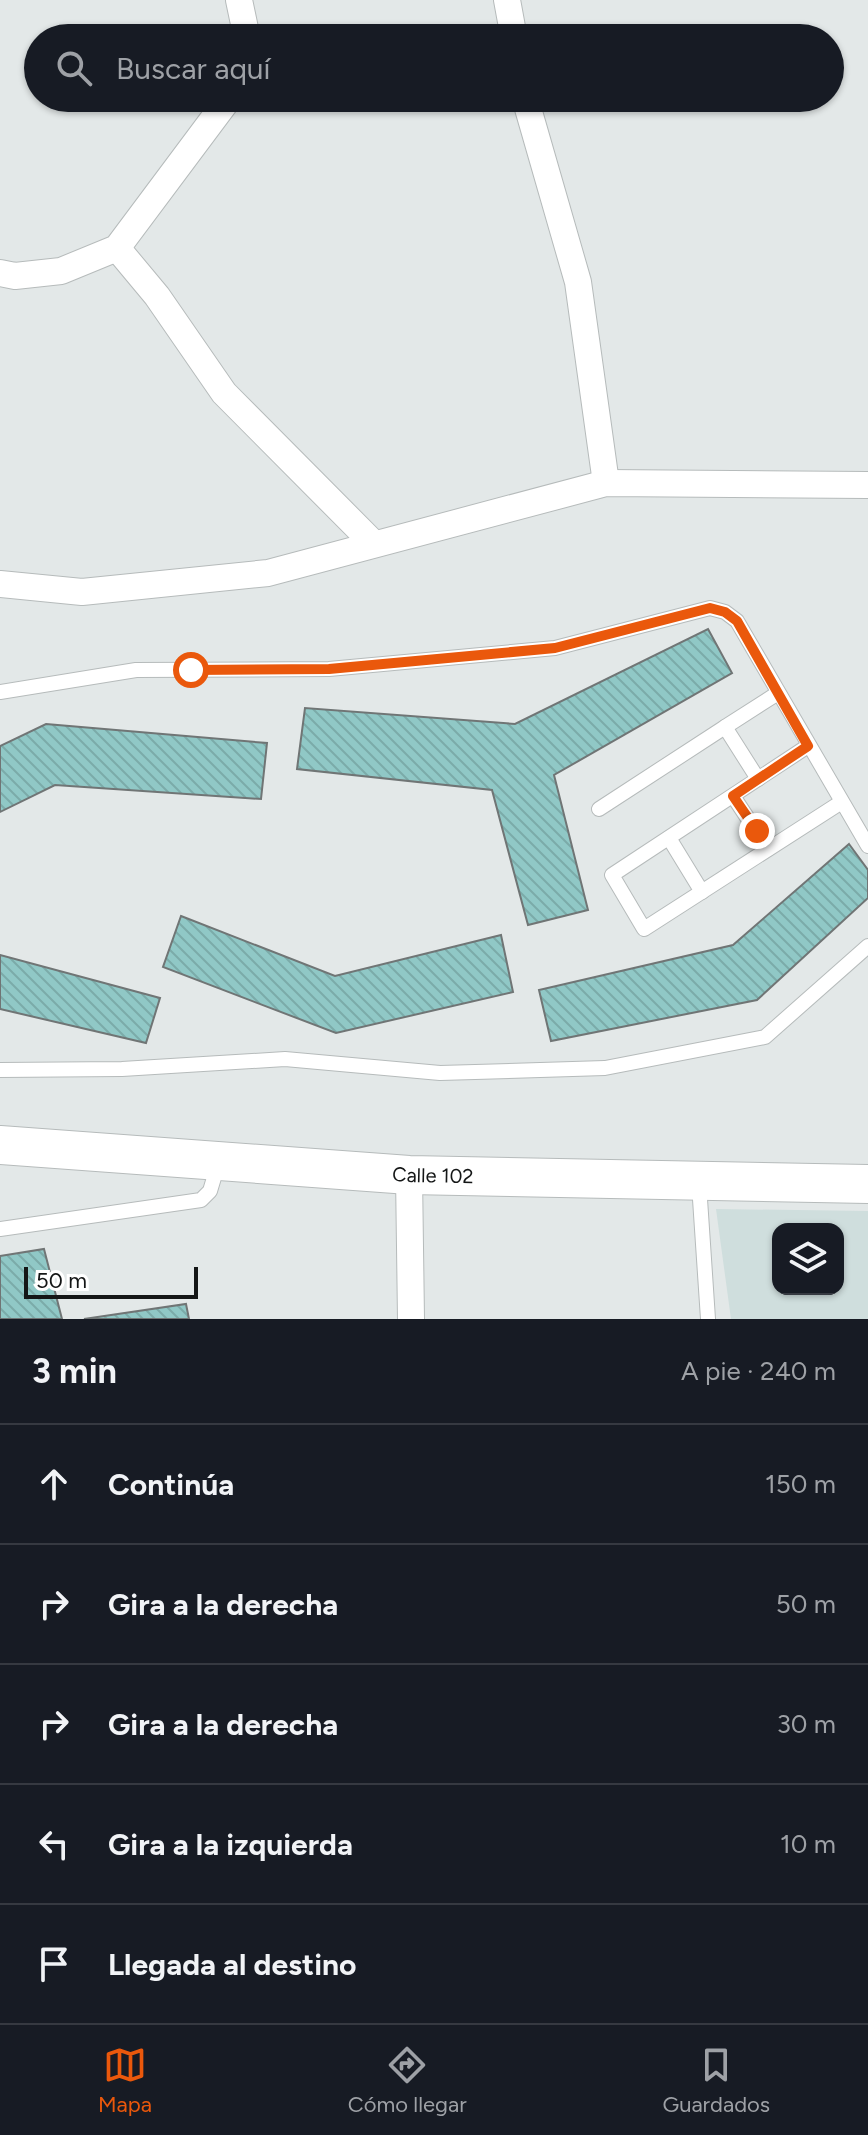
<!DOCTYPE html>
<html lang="es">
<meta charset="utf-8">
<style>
:root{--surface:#171b24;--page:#20242c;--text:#f1f3f6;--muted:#9ea1a6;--line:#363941;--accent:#ea580c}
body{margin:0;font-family:Figtree,sans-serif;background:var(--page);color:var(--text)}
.controls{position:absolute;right:24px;bottom:24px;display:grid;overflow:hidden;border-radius:16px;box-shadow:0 2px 6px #0004}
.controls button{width:72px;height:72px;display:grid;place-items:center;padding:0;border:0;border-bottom:2px solid var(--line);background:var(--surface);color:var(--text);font:40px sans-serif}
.scale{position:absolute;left:24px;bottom:20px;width:174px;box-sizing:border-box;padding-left:8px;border:4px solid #141616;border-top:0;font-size:22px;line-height:28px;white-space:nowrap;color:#141616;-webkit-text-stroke:6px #fff;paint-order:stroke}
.stop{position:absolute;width:24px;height:24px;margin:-18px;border:6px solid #ea580c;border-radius:50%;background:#fff}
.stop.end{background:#ea580c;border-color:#fff;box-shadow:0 2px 8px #0008}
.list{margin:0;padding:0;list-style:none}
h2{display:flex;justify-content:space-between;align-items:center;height:104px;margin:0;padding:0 32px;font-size:34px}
h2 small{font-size:26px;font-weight:400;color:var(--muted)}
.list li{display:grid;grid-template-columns:52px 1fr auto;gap:24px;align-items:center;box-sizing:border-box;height:120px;padding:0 32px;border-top:2px solid var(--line)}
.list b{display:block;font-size:30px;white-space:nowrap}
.list em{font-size:26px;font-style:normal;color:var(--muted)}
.icon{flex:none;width:44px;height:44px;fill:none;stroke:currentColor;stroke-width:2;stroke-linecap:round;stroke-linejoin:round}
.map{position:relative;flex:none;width:868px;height:1319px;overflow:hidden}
.search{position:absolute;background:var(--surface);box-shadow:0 2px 6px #0004;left:24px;right:24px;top:24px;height:88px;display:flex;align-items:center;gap:20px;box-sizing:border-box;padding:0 28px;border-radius:44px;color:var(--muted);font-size:30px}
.sheet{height:704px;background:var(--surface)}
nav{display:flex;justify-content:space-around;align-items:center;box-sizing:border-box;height:112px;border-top:2px solid var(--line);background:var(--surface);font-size:22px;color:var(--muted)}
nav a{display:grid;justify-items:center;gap:4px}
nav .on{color:var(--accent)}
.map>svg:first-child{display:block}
</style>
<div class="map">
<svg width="868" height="1319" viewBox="0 0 868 1319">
<defs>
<pattern id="building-back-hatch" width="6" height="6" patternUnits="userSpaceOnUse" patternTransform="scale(2)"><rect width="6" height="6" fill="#90c8c6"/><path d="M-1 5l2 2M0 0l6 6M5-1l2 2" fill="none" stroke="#7baba9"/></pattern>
</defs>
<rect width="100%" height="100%" fill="#e3e8e8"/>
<path fill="#cfdedd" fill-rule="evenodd" d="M716 1209 868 1211V1319H731ZM778 1229H838V1289H778Z"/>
<g fill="url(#building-back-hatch)" stroke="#707575" stroke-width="2">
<path d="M708 629 732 673 554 775 588 910 528 925 492 790 297 769 305 708 515 724Z"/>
<path d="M46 724 267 743 261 799 55 785 0 812V746Z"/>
<path d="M849 844 868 870V898L757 1000 551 1041 539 990 733 945Z"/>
<path d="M181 916 335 976 501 935 513 992 336 1033 163 967Z"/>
<path d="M0 955 160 998 146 1043 0 1009Z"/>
<path d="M44 1249 62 1319H0V1256Z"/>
<path d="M186 1304 189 1319H84Z"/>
</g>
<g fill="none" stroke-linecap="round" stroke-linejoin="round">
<g stroke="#b6bbbb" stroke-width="16">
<g id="service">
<path d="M0 692 136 670 329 669 555 648 710 608 725 612 737 621 868 846"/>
<path d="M808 746 612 875 644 929 840 803"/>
<path d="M758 779 725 727 778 693"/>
<path d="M733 796 768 849"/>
<path d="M599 809 725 727"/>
<path d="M669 838 702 892"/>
<path d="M0 1070 122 1069 285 1059 440 1073 605 1068 765 1037 868 946"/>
<path d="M699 1184 708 1319"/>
<path d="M0 1229 201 1200 210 1191 219 1161"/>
</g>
</g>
<g stroke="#b6bbbb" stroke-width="28">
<g id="minor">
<path d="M239 0 247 38"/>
<path d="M507 0 514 38"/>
<path d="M525 98 578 282 606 483"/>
<path d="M117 248 157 296 224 393 374 544"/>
<path d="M0 273 15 276 61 271 117 248 229 98"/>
<path d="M0 584 82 592 268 573 606 483 868 485"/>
<path d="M409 1175 411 1319"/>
</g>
</g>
<g stroke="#b6bbbb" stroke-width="40">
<g id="secondary">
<path id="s1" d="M0 1145 409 1175 868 1184"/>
</g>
</g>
<use href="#service" stroke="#fff" stroke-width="14"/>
<use href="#minor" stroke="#fff" stroke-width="26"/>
<use href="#secondary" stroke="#fff" stroke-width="38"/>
</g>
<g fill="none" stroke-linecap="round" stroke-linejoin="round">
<path stroke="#ea580c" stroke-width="10" d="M191 670 329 669 555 648 710 608 725 612 737 621 808 746 733 796 757 831"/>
</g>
<g text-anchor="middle" stroke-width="6" stroke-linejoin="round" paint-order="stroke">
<g font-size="20" fill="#141616" stroke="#fff">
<text dy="7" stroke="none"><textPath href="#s1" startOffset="434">Calle 102</textPath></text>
</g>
</g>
</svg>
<div class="controls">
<button><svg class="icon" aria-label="layers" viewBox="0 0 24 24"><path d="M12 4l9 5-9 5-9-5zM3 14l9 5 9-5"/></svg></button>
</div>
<div class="scale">50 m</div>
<div class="stop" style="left:191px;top:670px"></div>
<div class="stop end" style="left:757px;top:831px"></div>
<div class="search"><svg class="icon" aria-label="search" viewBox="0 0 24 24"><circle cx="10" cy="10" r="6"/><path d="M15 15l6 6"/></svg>Buscar aquí</div>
</div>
<section class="sheet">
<h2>3 min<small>A pie · 240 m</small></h2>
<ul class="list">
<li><svg class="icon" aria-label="ahead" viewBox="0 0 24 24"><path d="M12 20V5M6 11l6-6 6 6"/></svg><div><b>Continúa</b></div><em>150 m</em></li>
<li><svg class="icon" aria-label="right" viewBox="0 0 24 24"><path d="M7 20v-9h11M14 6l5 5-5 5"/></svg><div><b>Gira a la derecha</b></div><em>50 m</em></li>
<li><svg class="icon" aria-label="right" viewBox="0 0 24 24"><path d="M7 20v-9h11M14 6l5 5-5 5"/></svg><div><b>Gira a la derecha</b></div><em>30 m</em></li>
<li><svg class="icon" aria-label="left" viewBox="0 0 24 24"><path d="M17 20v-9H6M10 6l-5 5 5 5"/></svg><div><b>Gira a la izquierda</b></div><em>10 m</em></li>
<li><svg class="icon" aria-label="arrive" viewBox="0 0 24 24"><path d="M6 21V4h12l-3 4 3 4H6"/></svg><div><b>Llegada al destino</b></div></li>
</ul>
</section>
<nav>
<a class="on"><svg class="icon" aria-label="map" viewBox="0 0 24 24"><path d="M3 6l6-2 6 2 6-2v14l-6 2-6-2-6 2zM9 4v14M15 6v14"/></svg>Mapa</a>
<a><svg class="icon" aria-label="directions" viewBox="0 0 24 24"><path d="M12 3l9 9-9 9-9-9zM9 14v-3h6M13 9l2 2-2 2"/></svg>Cómo llegar</a>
<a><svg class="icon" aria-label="saved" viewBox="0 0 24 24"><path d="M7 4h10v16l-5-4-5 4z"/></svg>Guardados</a>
</nav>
